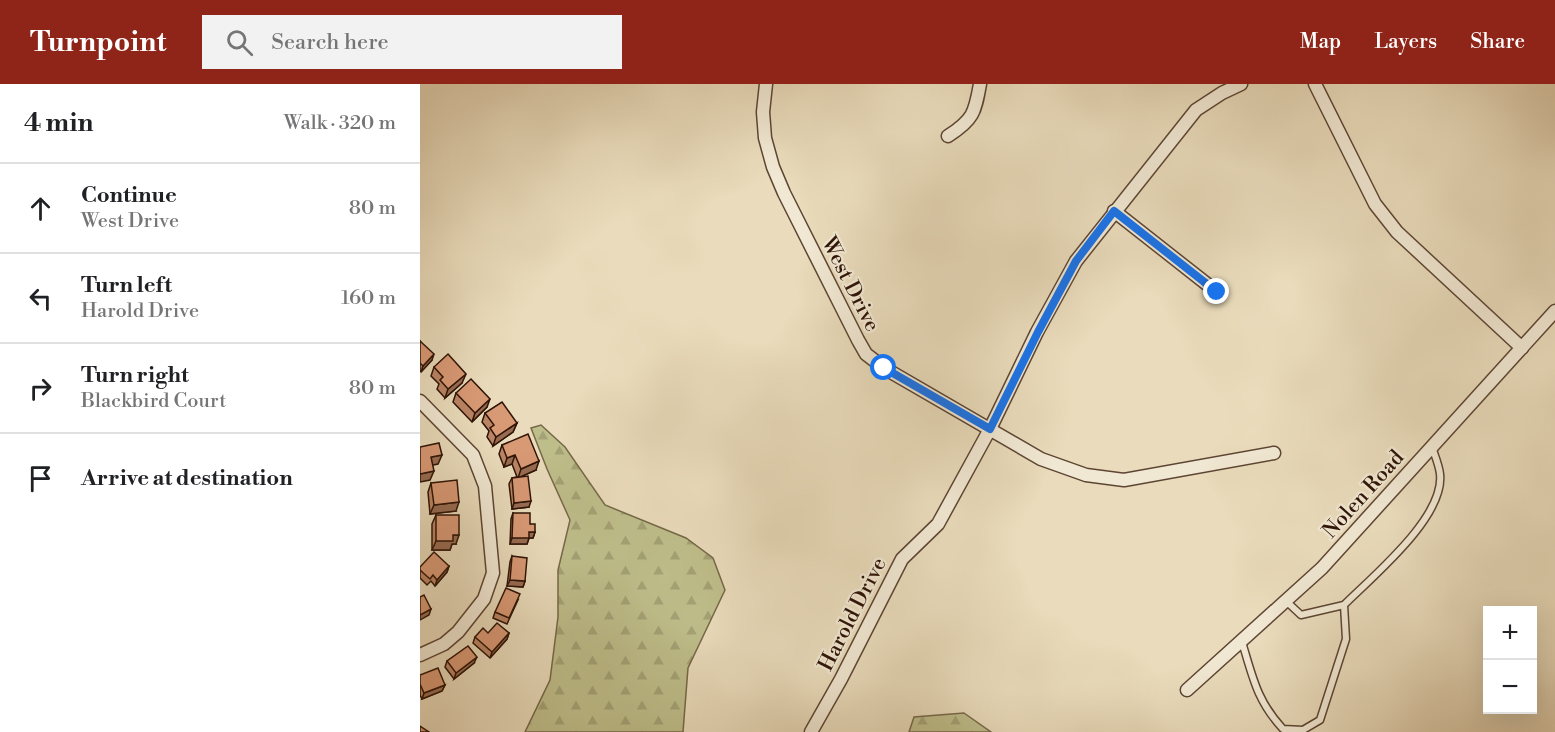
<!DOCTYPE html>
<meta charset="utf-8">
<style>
:root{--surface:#fff;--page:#f2f2f2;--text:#202124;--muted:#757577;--line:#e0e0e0;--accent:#8f2418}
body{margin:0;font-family:"Libre Bodoni",serif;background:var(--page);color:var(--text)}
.controls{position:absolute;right:18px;bottom:18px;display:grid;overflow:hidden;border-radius:0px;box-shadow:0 6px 24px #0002}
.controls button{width:54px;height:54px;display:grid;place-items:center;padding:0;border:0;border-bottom:2px solid var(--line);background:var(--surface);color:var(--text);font:30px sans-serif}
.stop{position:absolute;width:18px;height:18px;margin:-14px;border:4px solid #1a73e8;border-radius:50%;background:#fff}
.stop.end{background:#1a73e8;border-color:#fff;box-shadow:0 2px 6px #0008}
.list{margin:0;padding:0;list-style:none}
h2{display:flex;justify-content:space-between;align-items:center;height:78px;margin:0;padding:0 24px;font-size:26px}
h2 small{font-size:20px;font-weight:400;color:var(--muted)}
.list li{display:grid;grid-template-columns:39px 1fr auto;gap:18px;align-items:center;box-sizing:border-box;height:90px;padding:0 24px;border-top:2px solid var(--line)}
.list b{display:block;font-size:22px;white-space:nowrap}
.list p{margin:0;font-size:20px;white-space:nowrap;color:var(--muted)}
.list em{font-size:20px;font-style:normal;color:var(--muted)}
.icon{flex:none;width:33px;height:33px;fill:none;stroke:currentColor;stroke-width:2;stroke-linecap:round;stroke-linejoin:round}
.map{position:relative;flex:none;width:1135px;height:648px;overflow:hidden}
header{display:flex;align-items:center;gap:36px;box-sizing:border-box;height:84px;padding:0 30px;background:var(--accent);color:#fff}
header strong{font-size:28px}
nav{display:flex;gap:33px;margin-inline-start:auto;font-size:21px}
.search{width:420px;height:54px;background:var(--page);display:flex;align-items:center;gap:15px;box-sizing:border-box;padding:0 21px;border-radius:0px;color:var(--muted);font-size:22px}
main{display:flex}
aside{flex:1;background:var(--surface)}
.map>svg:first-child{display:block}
</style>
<header>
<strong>Turnpoint</strong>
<div class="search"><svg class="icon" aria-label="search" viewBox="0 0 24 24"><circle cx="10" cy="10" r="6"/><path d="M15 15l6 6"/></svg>Search here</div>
<nav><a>Map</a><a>Layers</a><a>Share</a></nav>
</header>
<main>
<aside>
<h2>4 min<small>Walk · 320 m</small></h2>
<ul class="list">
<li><svg class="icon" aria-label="ahead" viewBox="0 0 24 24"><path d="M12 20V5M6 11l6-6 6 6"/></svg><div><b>Continue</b><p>West Drive</p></div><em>80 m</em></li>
<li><svg class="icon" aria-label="left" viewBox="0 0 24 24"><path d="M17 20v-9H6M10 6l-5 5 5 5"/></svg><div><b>Turn left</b><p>Harold Drive</p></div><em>160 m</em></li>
<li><svg class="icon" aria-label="right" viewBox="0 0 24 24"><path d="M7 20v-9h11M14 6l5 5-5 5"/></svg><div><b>Turn right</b><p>Blackbird Court</p></div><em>80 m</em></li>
<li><svg class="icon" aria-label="arrive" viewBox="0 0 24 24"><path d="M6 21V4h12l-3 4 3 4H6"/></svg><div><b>Arrive at destination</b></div></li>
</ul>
</aside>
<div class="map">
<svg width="1135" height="648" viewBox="0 0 1135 648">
<defs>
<pattern id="forest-firs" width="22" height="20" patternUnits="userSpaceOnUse" patternTransform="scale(1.5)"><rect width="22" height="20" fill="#bebe8b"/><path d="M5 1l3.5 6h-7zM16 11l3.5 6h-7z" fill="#a4a276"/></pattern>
</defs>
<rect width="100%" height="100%" fill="#e9dbbb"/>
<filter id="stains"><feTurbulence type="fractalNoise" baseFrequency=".00333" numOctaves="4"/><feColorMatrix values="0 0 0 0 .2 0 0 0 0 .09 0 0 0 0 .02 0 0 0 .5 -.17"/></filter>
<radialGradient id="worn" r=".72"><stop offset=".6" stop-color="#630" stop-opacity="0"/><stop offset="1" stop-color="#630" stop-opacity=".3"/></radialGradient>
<g fill="url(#forest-firs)" stroke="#766848" stroke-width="1.5">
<path d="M121 341 145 363 185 421 266 454 293 474 305 506 268 584 263 648H105L130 596 138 533V486L150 436 127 385 111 344Z"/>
<path d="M544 629 571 648H489L494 633Z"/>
</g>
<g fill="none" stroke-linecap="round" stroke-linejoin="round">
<g stroke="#5d4533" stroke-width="9">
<g id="service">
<path d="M866 517 881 531 924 521"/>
<path d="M822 558C833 594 837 617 863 645L883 646 900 636 926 555 924 521C953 492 1025 433 1020 390 1019 381 1015 372 1012 363"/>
</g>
</g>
<g stroke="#5d4533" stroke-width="15">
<g id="minor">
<path d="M346 0 343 28 345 54 353 83 364 109 438 256 446 270 464 284 621 375 666 391 704 396 854 369"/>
<path d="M895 0 955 120 977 148 1102 264"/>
<path d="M528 52C553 36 555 29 560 0"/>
<path d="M694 127 797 208"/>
<path d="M0 317 53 371 65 402 73 489 64 515 38 548 24 560 0 571"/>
<path d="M767 606 902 484 1135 227"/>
<path d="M391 648 421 595 482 475 518 440 570 345 617 248 656 177 776 26 802 9 821 0"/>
</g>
</g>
<use href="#service" stroke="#f1e8d3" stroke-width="6"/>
<use href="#minor" stroke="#f1e8d3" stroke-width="12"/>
</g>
<g fill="#ba8465" stroke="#2e1306" stroke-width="1.5">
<path d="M0 257 12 276 1 288 0 287Z"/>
<path d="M14 283 42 299 25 314 17 305 19 300 11 292Z"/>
<path d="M36 309 67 323 52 338 33 318Z"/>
<path d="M65 329 97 339 93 348 73 362 67 353 69 347 62 338Z"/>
<path d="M82 361 116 386 100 393 109 423 92 425 89 400 92 394 97 393 92 380 84 383 79 370Z"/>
<path d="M11 399 36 427 10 430 8 408Z"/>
<path d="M93 429 110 440 115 448 113 454H109L107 460H90L91 435Z"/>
<path d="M16 431 36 460H32L30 466H12V440Z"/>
<path d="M92 472 105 497 103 503 87 502 90 478Z"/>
<path d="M29 482 27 488 15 502 11 497 7 501 0 494V483Z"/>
<path d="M98 516 87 540 73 534 75 528Z"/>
<path d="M68 549H89L87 555 70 574 53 559 55 553Z"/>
<path d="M27 577 54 579 34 595 25 583Z"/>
<path d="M0 591 25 601 22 607 2 615 0 611Z"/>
</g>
<g fill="#976b52" stroke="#2e1306" stroke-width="1.5">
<path d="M14 270 12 276 1 288 3 282Z"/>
<path d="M46 290 42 299 25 314 28 305Z"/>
<path d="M70 315 67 323 52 338 55 329Z"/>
<path d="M97 339 93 348 73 362 76 353Z"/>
<path d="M22 371 18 380 8 382 11 373Z"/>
<path d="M95 371 92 380 84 383 87 374Z"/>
<path d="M119 377 116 386 98 394 101 385Z"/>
<path d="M14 387 10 396 0 398V390Z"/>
<path d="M111 417 109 423 92 425 94 419Z"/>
<path d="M39 418 36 427 10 430 14 421Z"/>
<path d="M109 448H115L113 454H109L107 460H90L92 454Z"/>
<path d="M33 451H39L36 460H32L30 466H12L16 457Z"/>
<path d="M29 482 27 488 15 502 17 496Z"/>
<path d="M90 496 105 497 103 503 87 502Z"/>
<path d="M11 525 9 531 0 536V531Z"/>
<path d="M89 549 87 555 70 574 72 568Z"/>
<path d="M57 573 54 579 34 595 36 589Z"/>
<path d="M25 601 22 607 2 615 4 609Z"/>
</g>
<g fill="#d89975" stroke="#2e1306" stroke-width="1.5">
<path d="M0 257 14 270 3 282 0 279Z"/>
<path d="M28 270 46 290 28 305 20 296 23 293 14 283Z"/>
<path d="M51 295 70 315 55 329 36 309Z"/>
<path d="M82 318 97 339 76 353 70 344 74 341 65 329Z"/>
<path d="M108 350 119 377 101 385 95 371 87 374 82 361Z"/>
<path d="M19 359 22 371 11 373 14 387 0 390V363Z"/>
<path d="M108 392 111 417 94 419 92 394Z"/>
<path d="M37 396 39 418 14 421 11 399Z"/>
<path d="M93 429H110V440H115V448H109V454H92Z"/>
<path d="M16 431H39V451H33V457H16Z"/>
<path d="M14 468 29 482 17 496 13 491 10 495 0 486V483Z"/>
<path d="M92 472 107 474 105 497 90 496Z"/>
<path d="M86 504 100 510 89 534 75 528Z"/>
<path d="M4 511 11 525 0 531V513Z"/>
<path d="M77 539 89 549 72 568 55 553 63 544 68 549Z"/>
<path d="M48 562 57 573 36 589 27 577Z"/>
<path d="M18 584 25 601 4 609 0 600V591Z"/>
<path d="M0 642 9 648H0Z"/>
</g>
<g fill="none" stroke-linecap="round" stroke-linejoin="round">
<path stroke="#1a73e8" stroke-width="8" d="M464 284 570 345 618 248 656 177 694 127 797 208"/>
</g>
<g text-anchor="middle" stroke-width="4.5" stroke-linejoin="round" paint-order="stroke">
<g font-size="21" fill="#2e1306" stroke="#f1e8d3">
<text transform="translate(431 200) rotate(63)" y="7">West Drive</text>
<text transform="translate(943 410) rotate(-48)" y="7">Nolen Road</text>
<text transform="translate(432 530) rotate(-63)" y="7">Harold Drive</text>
</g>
</g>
<rect width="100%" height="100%" filter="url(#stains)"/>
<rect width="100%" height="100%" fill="url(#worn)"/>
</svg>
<div class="controls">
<button>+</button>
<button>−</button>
</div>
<div class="stop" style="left:464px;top:284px"></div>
<div class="stop end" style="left:797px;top:208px"></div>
</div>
</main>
